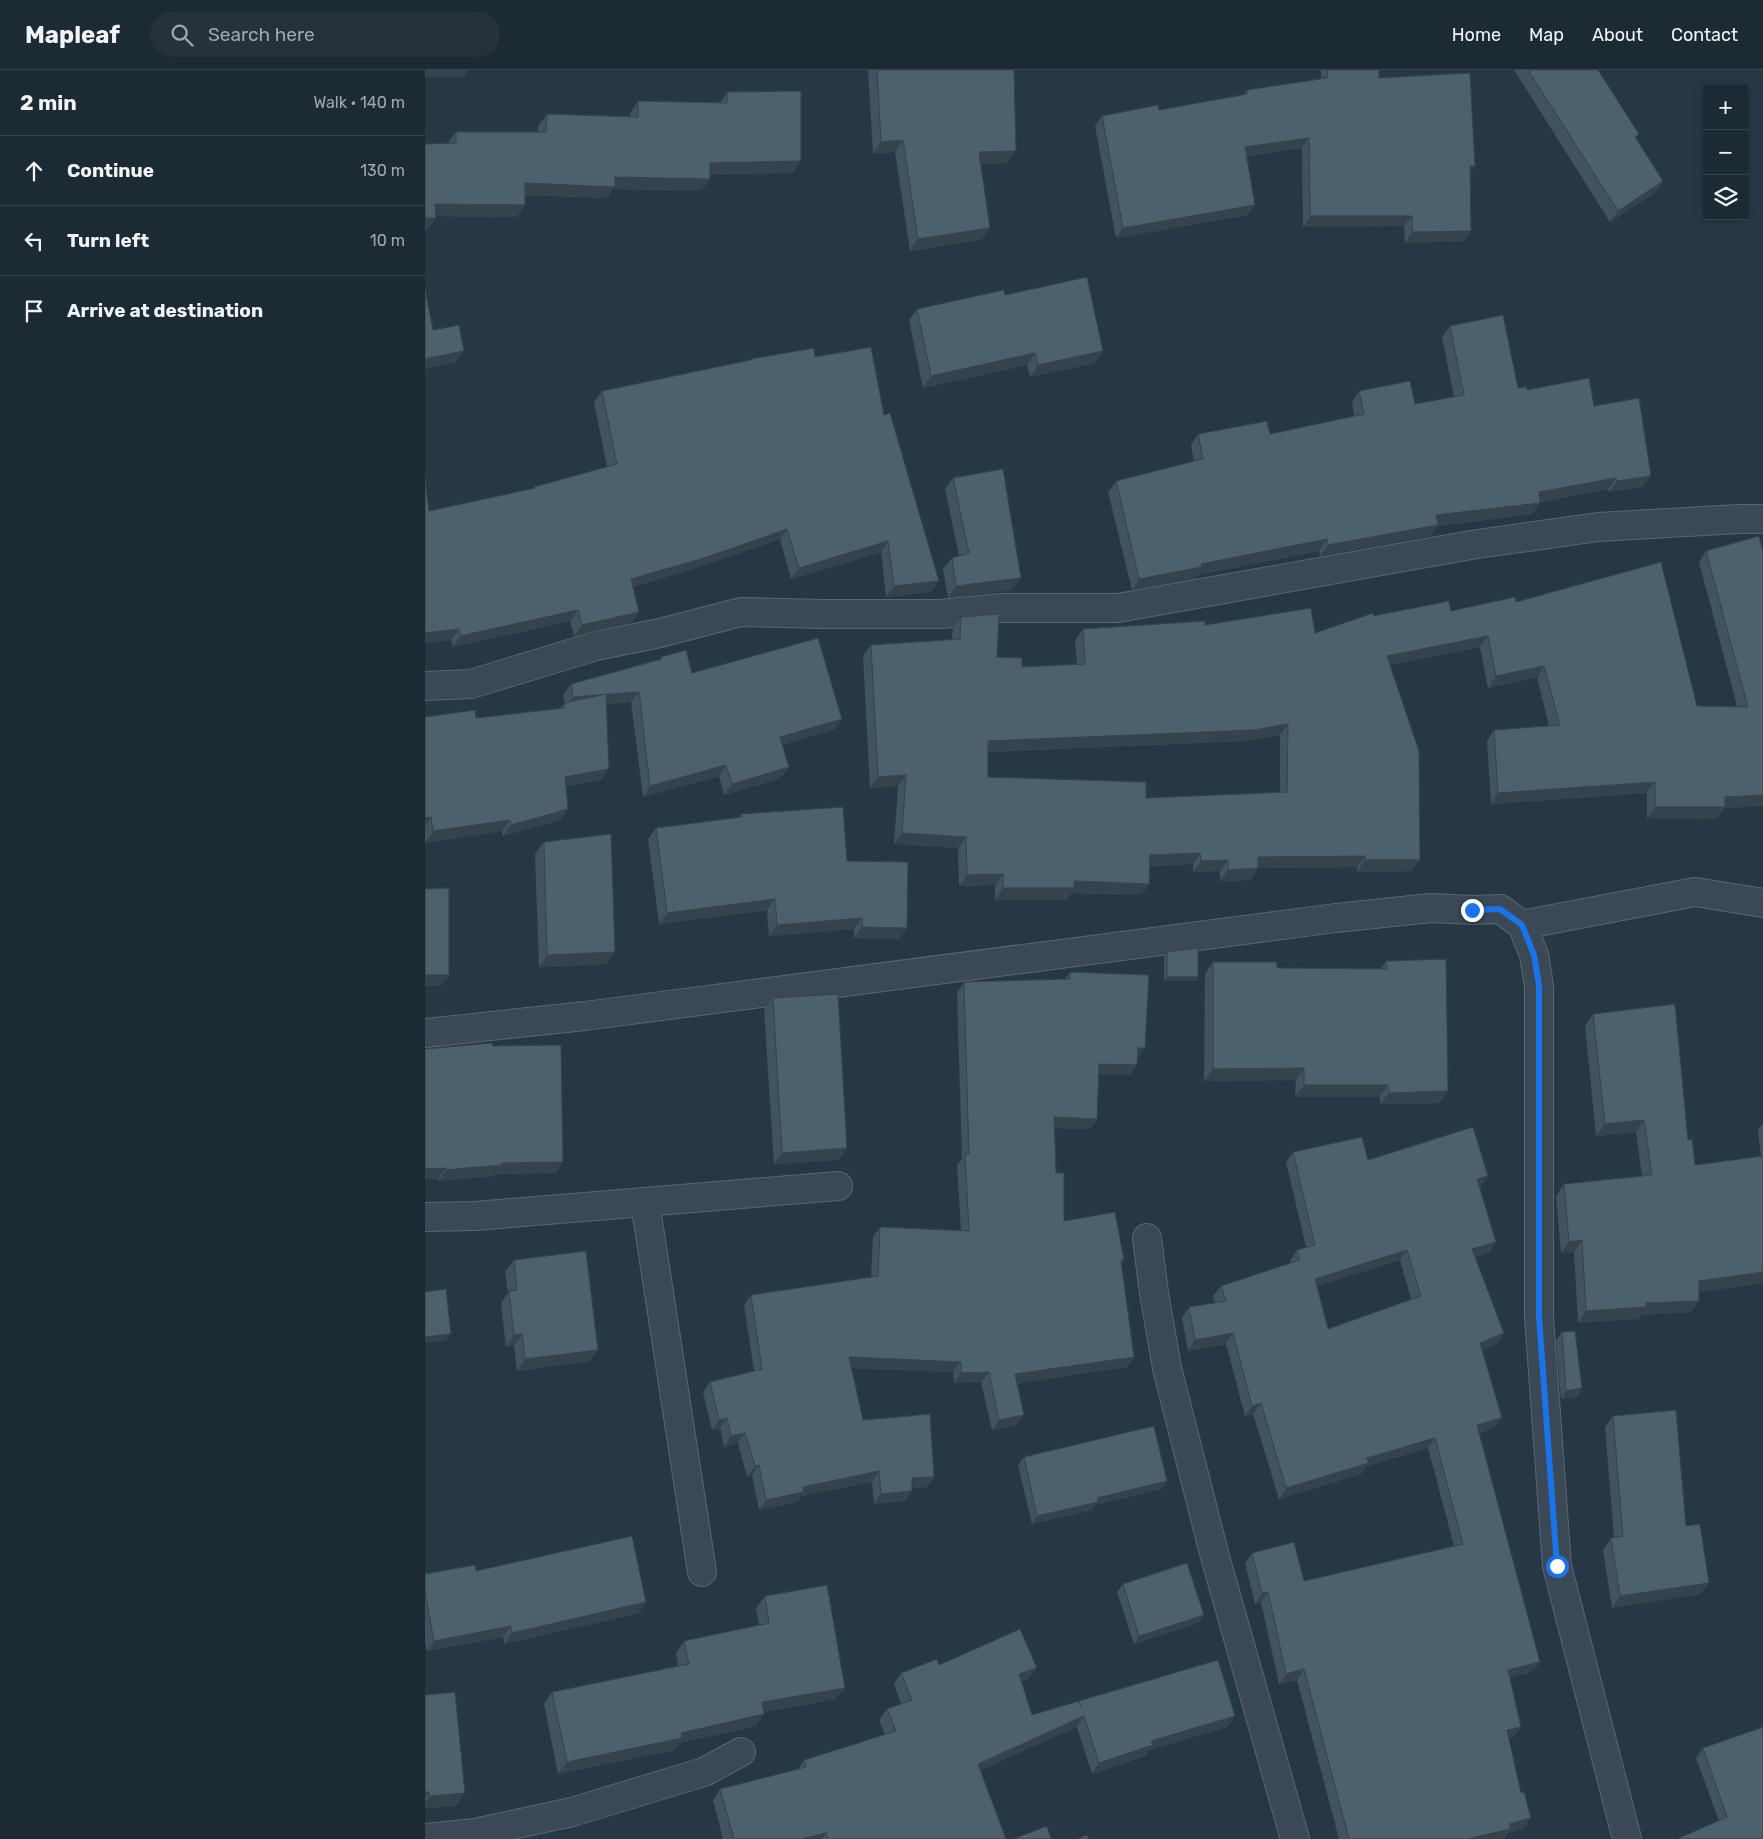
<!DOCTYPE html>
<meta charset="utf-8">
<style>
:root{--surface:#1c2a34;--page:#25323c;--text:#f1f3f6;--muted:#a0a7ac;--line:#3a464f}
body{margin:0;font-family:Rubik,sans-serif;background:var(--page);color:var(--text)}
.controls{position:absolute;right:15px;top:15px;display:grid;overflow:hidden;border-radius:0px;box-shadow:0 2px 8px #0003}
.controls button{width:45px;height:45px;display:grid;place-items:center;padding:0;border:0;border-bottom:1px solid var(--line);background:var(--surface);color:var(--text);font:25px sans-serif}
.stop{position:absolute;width:15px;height:15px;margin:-11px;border:4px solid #1a73e8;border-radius:50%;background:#fff}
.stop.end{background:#1a73e8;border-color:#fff;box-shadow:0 1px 5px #0008}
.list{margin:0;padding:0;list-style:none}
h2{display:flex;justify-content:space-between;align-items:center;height:65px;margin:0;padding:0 20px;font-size:21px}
h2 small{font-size:16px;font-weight:400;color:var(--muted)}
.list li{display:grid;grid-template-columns:32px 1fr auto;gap:15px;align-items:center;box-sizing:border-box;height:70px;padding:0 20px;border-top:1px solid var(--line)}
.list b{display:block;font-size:19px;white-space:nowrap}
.list em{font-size:16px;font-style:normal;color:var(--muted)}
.icon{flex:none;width:28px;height:28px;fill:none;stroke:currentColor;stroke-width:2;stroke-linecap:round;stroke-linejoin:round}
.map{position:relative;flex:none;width:1338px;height:1769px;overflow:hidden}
header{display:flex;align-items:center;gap:30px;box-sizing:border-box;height:70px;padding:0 25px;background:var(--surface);border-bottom:1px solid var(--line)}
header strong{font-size:24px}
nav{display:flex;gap:28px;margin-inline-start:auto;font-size:18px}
.search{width:350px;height:45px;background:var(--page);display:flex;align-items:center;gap:12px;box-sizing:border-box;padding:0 18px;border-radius:28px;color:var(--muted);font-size:19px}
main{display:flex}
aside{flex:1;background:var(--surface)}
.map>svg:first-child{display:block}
</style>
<header>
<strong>Mapleaf</strong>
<div class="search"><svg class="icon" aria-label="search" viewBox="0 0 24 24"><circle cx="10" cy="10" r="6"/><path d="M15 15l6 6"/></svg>Search here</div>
<nav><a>Home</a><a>Map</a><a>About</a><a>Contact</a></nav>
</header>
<main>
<aside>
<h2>2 min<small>Walk · 140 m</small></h2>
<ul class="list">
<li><svg class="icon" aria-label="ahead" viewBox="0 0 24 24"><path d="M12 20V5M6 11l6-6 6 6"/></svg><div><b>Continue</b></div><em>130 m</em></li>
<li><svg class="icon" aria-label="left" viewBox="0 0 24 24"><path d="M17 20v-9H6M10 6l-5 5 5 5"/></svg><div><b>Turn left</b></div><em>10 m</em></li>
<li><svg class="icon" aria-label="arrive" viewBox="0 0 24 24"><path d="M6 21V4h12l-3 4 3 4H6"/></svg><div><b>Arrive at destination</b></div></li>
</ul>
</aside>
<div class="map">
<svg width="1338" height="1769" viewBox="0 0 1338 1769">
<rect width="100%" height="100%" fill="#263846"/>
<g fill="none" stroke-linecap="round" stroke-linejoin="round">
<g stroke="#596772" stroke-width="30">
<g id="minor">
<path d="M0 616 46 614 171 576 235 563 316 542 398 544H516L576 538H693L1046 475 1173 457 1314 449H1338"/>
<path d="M1097 855 1270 822 1338 833"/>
<path d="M0 963 160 946 911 848 1006 838 1047 840 1075 839 1097 855 1109 885 1114 916V1247L1132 1496 1202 1769"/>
<path d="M220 1132 277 1502"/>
<path d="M0 1147 50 1146 413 1116"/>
<path d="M722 1168 729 1223 742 1298 789 1483 870 1769"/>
<path d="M0 1768 50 1763 147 1742 279 1702 316 1682"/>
</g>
</g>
<use href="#minor" stroke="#3a4955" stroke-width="28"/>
</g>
<g fill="#41535f" fill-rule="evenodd">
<path d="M443 0H589L583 93 555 94 557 169 485 181 470 82 448 83Z"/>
<path d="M896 0H954V8L1050 96 1045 103 1039 171 980 173 979 156 878 157 877 78 822 86 823 145 691 168 670 56 677 46 734 40 818 25 822 20 896 9Z"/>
<path d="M1089 0H1173L1211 69 1238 111 1231 122 1185 152Z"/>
<path d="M302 22 368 103 285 104V109L276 121 188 119 181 128 100 125 92 147 11 146V148L2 160 23 73 31 62H113V56L122 44 205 47V43L213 31 295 33Z"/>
<path d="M580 225 670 293 605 307 602 295 498 318 484 250 492 239Z"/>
<path d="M1025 256 1093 318 1169 336 1218 417 1184 422 1183 419 1115 432 1107 444 1012 456 1005 466 895 486 894 481 772 505 769 509 707 520 683 422 691 411 769 391 766 375 773 364H845L929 346 927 332 934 321 990 334 1029 327 1017 267Z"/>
<path d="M390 287 459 345 507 522 461 527 456 482 366 509 355 469 271 498 208 517 207 553 149 566 145 551 28 577 26 570 0 573V408L4 441 108 419 109 417 182 397 169 332 177 321 325 290 326 289Z"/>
<path d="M528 408 596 508 587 520 523 528 518 499 527 488 534 486 520 419Z"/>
<path d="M1334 466 1338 736 1299 738 1292 749 1222 748V723L1066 734 1062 671 1069 660 1124 656 1112 607 1063 618 1055 577 965 595 987 801 932 802V797L833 798 826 810 795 811V801L768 802V794L725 796 724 814 716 825 646 823 642 830H570V815L534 816 533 778 469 774 473 716 445 718 438 586 446 575 527 570 528 558 536 547 572 587 597 597 652 594 650 570 658 559 780 555 890 563 948 546 1026 541 1091 532 1272 636H1312L1274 492 1281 481ZM855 665V723L721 728 563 707V682L821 671Z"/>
<path d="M236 587 267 603 410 659 357 675 356 708 299 725 294 706 218 727 206 632 182 634 176 710 141 716 143 739 135 750 78 766 77 761 0 773V647L51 648 135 638 140 633 138 625 146 614 235 589Z"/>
<path d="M316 744 422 791 482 858 474 869 429 868V859L344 866 342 840 234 854 223 769 231 758 314 747Z"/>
<path d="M119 772 182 894 114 897 110 784Z"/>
<path d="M742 882 773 907 770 911H739V886Z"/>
<path d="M961 891 1015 1033 955 1034V1027H870L871 1010 779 1011 780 904 788 892 852 898 956 899Z"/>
<path d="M645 902 713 988H712L705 1005 674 1004 672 1049 665 1059 630 1058 631 1103 639 1151 699 1190 696 1194 709 1287 702 1297 592 1313 599 1345 591 1355 567 1360 556 1312 529 1313 528 1302 426 1298 438 1350 509 1407 502 1417 487 1418 480 1431 449 1434 447 1412 376 1426 372 1432 334 1440 327 1405 322 1407 313 1373 299 1377 295 1358 287 1360 278 1322 285 1312 329 1301 319 1235 326 1225 446 1207 448 1167 455 1157 536 1160 532 1095 537 1089 532 923 539 912 640 909Z"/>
<path d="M348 928 422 1078 414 1090 349 1094 339 940Z"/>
<path d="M1168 944 1263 1070 1270 1095 1336 1087 1333 1060 1338 1053V1213L1274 1222 1266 1242 1216 1245 1213 1249 1153 1253 1149 1182 1136 1183 1131 1126 1139 1114 1217 1106 1211 1062 1171 1066 1160 956Z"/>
<path d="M68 976 138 1092 131 1103 71 1104 69 1106 14 1111 13 1109Z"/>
<path d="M868 1082 943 1090 1063 1106 1056 1116 1055 1117 1064 1183 1050 1187 1079 1263 1072 1274 1057 1280 1069 1358 1054 1363 1115 1592 1107 1602 1085 1608 1096 1657 1089 1667 1084 1668 1096 1723 1106 1748 1098 1759 1083 1763 1079 1769H914L872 1610 854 1614 836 1532 830 1534 820 1493 827 1483 879 1511 1029 1476 1003 1378 942 1396 936 1404 854 1429 828 1344 820 1346 801 1274 763 1281 757 1248 764 1237 790 1233 788 1226 796 1216 865 1194V1191L872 1180 881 1177 861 1092ZM975 1190 986 1229 903 1259 892 1216Z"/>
<path d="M89 1190 164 1291 92 1301 89 1276 81 1277 76 1233 83 1223 80 1202Z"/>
<path d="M1137 1262 1157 1318 1152 1327 1136 1329 1131 1270Z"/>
<path d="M1188 1346 1261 1456 1275 1524 1187 1538 1178 1480 1186 1468 1189 1467 1180 1357Z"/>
<path d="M599 1387 737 1419 670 1435 667 1440 607 1454 593 1395Z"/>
<path d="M51 1501 214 1543 79 1574 78 1567 2 1581 0 1573V1504Z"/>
<path d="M698 1514 773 1553 709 1574 692 1522Z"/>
<path d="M340 1526 420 1618 411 1629 339 1642 331 1656 254 1673 249 1680 133 1704 119 1634 127 1622 253 1596 251 1583 259 1571 334 1555 331 1538Z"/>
<path d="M514 1595 604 1609 596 1611 607 1645 810 1646 802 1657 724 1680 720 1686 667 1704 652 1657 555 1700 581 1769H298L288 1730 295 1719 373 1699 379 1690 460 1665 454 1650 462 1639 476 1634 469 1614 476 1603Z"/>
<path d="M0 1625 31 1736 0 1738Z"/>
<path d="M1278 1678 1338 1769 1294 1751 1271 1688Z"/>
</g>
<g fill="#35434d">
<path d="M0 0H43L39 7H0Z"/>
<path d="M884 68 877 78 813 87 820 77Z"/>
<path d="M478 70 470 82 448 83 456 72Z"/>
<path d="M591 81 583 93 545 94 554 82Z"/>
<path d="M376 91 368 103 277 105 285 93Z"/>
<path d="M1045 96H1050L1043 106Z"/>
<path d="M190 107 285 109 276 121 188 119 181 128 92 124 100 113Z"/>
<path d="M1238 111 1231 122 1185 152 1193 141Z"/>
<path d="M10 134 100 135 92 147 2 146Z"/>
<path d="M830 135 823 145 691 168 698 158Z"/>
<path d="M885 146H987L979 156 878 157Z"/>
<path d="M0 148H11L2 160H0Z"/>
<path d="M565 158 557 169 485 181 493 169Z"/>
<path d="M1046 161 1039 171 980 173 987 162Z"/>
<path d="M39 281 32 292 0 299V289Z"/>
<path d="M678 281 670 293 605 307 613 295Z"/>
<path d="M610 283 602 295 498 318 506 306Z"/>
<path d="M1226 406 1218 417 1184 422 1192 411Z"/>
<path d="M1191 408 1183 419 1106 433 1114 422Z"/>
<path d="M1115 433 1107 444 1012 456 1005 466 895 486 903 475 1011 445Z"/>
<path d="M362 459 355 469 271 498 198 520 206 509Z"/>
<path d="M902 469 894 481 772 505 769 509 707 520 714 509 776 494Z"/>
<path d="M463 471 456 482 366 509 374 498Z"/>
<path d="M596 508 587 520 523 528 531 516Z"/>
<path d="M514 511 507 522 461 527 469 516Z"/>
<path d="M153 540 145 551 28 577 35 566Z"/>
<path d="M214 542 207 553 149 566 157 555Z"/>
<path d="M34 559 26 570 0 573V563Z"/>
<path d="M1063 566 1055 577 954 597 962 586Z"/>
<path d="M1119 596 1112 607 1063 618 1071 606Z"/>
<path d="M214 622 206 632 141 637 148 627Z"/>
<path d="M417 649 410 659 347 678 355 667Z"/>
<path d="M863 654 855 665 821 671 555 682 563 671Z"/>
<path d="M301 695 294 706 218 727 225 716Z"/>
<path d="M364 697 356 708 299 725 307 714Z"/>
<path d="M184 699 176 710 132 718 140 707Z"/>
<path d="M481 705 473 716 445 718 453 707Z"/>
<path d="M1230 712 1222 723 1066 734 1073 723Z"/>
<path d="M1338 725V736L1299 738 1292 749 1222 748 1230 737 1300 727Z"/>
<path d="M143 739 135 750 78 766 86 755Z"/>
<path d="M6 747 0 756V748Z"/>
<path d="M85 750 77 761 0 773 8 761Z"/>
<path d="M477 763 541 767 533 778 469 774Z"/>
<path d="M775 783 768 794 717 796 725 785Z"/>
<path d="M940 786 932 797 825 798 833 787Z"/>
<path d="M803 790 795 801 768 802 776 791Z"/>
<path d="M940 790H995L987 801 932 802Z"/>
<path d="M833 798 826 810 795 811 803 800Z"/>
<path d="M578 804 570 815 534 816 542 805Z"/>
<path d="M649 811 724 814 716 825 646 823 642 830H570L578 818Z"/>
<path d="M350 829 342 840 234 854 242 843Z"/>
<path d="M437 848 429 859 344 866 352 855Z"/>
<path d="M437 857 482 858 474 869 429 868Z"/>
<path d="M190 882 182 894 114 897 122 885Z"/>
<path d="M0 905H24L16 916H0Z"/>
<path d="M742 907H773L770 911H739Z"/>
<path d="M713 978H720L713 988H705Z"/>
<path d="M674 994 712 995 705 1005 667 1004Z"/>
<path d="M879 998 871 1010 779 1011 788 999Z"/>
<path d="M879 1015H963L955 1027H870Z"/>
<path d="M1023 1021 1015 1033 955 1034 964 1023Z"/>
<path d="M629 1047 672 1049 665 1059 622 1058Z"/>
<path d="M1219 1050 1211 1062 1171 1066 1180 1054Z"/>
<path d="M422 1078 414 1090 349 1094 357 1083Z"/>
<path d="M138 1092 131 1103 71 1104 69 1106 14 1111 21 1100 77 1093Z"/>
<path d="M21 1098 13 1109H0V1099Z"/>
<path d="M1063 1106 1056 1116 1045 1120 1052 1109Z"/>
<path d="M1157 1170 1149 1182 1136 1183 1144 1172Z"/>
<path d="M1071 1172 1064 1183 1039 1190 1047 1179Z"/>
<path d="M982 1180 975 1190 882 1219 890 1209Z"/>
<path d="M1338 1202V1213L1265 1223 1274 1211Z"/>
<path d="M1274 1231 1266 1242 1216 1245 1213 1249 1153 1253 1161 1241 1221 1233Z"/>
<path d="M808 1263 801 1274 763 1281 770 1270Z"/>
<path d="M1079 1263 1072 1274 1047 1284 1055 1273Z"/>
<path d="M26 1264 21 1271 0 1273V1267Z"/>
<path d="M97 1264 89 1276 81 1277 89 1265Z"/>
<path d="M173 1280 164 1291 92 1301 100 1289Z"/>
<path d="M424 1287 536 1292 528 1302 416 1298Z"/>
<path d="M709 1287 702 1297 583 1315 590 1304Z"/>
<path d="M564 1302 556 1312 529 1313 536 1303Z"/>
<path d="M1157 1318 1152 1327 1136 1329 1141 1321Z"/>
<path d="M836 1333 828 1344 820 1346 827 1336Z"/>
<path d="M599 1345 591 1355 567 1360 574 1350Z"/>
<path d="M302 1348 295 1358 287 1360 294 1350Z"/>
<path d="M1077 1348 1069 1358 1044 1366 1052 1355Z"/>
<path d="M320 1363 313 1373 299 1377 306 1366Z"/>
<path d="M1010 1368 1003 1378 942 1396 936 1404 854 1429 861 1418 942 1388Z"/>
<path d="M334 1395 327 1405 322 1407 330 1396Z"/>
<path d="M454 1401 447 1412 376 1426 372 1432 334 1440 341 1430 378 1417Z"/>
<path d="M509 1407 502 1417 479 1419 487 1408Z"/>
<path d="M742 1411 737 1419 670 1435 667 1440 607 1454 612 1446 672 1428Z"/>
<path d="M487 1421 480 1431 449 1434 456 1424Z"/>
<path d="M1284 1513 1275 1524 1187 1538 1195 1526Z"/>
<path d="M843 1522 836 1532 830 1534 837 1523Z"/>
<path d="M221 1532 214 1543 79 1574 87 1563Z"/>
<path d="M779 1545 773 1553 709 1574 714 1566Z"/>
<path d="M86 1556 78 1567 2 1581 9 1571Z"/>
<path d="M1115 1592 1107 1602 1075 1611 1083 1600Z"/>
<path d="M612 1598 604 1609 586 1615 594 1604Z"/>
<path d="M879 1599 872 1610 854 1614 861 1604Z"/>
<path d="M420 1618 411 1629 328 1644 337 1632Z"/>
<path d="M339 1644 331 1656 254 1673 249 1680 133 1704 142 1692 256 1663Z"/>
<path d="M659 1646 652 1657 545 1705 553 1694Z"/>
<path d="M810 1646 802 1657 724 1680 720 1686 667 1704 674 1693 726 1671Z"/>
<path d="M1096 1657 1089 1667 1075 1671 1082 1660Z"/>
<path d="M0 1722H4L0 1728Z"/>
<path d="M40 1723 31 1736 0 1738V1732L5 1726Z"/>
<path d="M1106 1748 1098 1759 1083 1763 1079 1769H1042L1084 1754Z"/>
<path d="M401 1763 397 1769H377Z"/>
</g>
<g fill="#4c606e" stroke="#35434d" fill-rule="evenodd">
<path d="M452 0H589L591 81 554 82 565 158 493 169 478 70 456 72Z"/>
<path d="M903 0H954V8L1045 3 1050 96H1045L1046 161 987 162V146H885L884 68 820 77 830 135 698 158 677 46 733 35 734 40 822 24V20L902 8Z"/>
<path d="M1103 0H1173L1214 64 1210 67 1238 111 1193 141Z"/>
<path d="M376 21V91L285 93V109L190 107V117L100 113V135L10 134 11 148H0V74L31 73V62H121L122 44 213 47V31L302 33V22Z"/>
<path d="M662 207 678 281 613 295 610 283 506 306 492 239 579 220 580 225Z"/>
<path d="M0 218 8 260 34 255 39 281 0 289Z"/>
<path d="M1078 245 1093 318 1102 317V320L1164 308 1169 336 1214 328 1226 406 1192 411 1191 408 1114 422 1115 433 1011 445 1013 455 903 475 902 469 776 494 777 497 714 509 691 411 778 389 773 364 842 351 845 364 939 344 934 321 985 311 990 334 1039 325 1025 256Z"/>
<path d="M446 277 459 345 465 343 514 511 469 516 463 471 374 498 362 459 279 488 206 509 214 542 157 555 153 540 35 566 34 559 0 563V408L4 441 110 418 109 417 192 394 177 321 326 290V289L389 278 390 287Z"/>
<path d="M578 399 596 508 531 516 527 488 544 483 528 408Z"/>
<path d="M1334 466 1338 482V725L1300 727V737H1230V712L1073 723 1069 660 1135 655 1119 596 1071 606 1063 566 962 586 994 681 995 790H940V786L833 787V798L803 800V790L776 791 775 783 725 785 724 814 649 811V818H578V804L542 805 541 767 477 763 481 705 453 707 446 575 535 569 536 547 574 544 572 587 597 588V597L660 594 658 559 780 551V555L886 538 890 563 948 543V546L1024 531 1026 541 1090 527 1091 532 1236 492 1272 636 1323 637 1281 481ZM863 654 862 722 721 728V712L563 707V671L829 660Z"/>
<path d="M393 568 417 649 355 667 364 697 307 714 301 695 225 716 214 622 148 627 146 614 237 589 236 587 261 580 267 603Z"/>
<path d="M181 624 184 699 140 707 143 739 86 755 85 750 8 761 6 747 0 748V647L50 640 51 648 140 638 139 633Z"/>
<path d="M418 737 422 791 483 792 482 858 437 857V848L352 855 350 829 242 843 231 758 317 747 316 744Z"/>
<path d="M186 764 190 882 122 885 119 772Z"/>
<path d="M24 818V905H0V819Z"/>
<path d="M773 878V907H742V882Z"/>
<path d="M1021 889 1023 1021 964 1023 963 1015H879V998L788 999V892H852V898L962 899 961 891Z"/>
<path d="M645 902 724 905 720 978H713L712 995 674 994 672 1049 629 1047 631 1103H639V1151L690 1142 699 1190H696L709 1287 590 1304 599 1345 574 1350 564 1302 536 1303V1292L424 1287 438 1350 505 1344 509 1407 487 1408V1421L456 1424 454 1401 378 1417 379 1422 341 1430 334 1395 330 1396 320 1363 306 1366 302 1348 294 1350 285 1312 337 1299 326 1225 453 1206 455 1157 544 1161 540 1084H544L539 912 645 909Z"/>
<path d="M413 924 422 1078 357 1083 348 928Z"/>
<path d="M1250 934 1263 1070 1267 1069 1270 1095 1338 1086V1202L1274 1211V1231L1221 1233V1237L1161 1241 1157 1170 1144 1172 1139 1114 1227 1105 1219 1050 1180 1054 1168 944Z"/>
<path d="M67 973 68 976 136 975 138 1092 77 1093V1095L21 1100V1098L0 1099V979Z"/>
<path d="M1048 1057 1063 1106 1052 1109 1071 1172 1047 1179 1079 1263 1055 1273 1077 1348 1052 1355 1115 1592 1083 1600 1096 1657 1082 1660 1096 1723 1099 1722 1106 1748 1084 1754 1086 1759 1042 1769H924L879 1599 861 1604 843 1522 837 1523 827 1483 869 1472 879 1511 1038 1474 1010 1368 942 1388 944 1393 861 1418 836 1333 827 1336 808 1263 770 1270 764 1237 801 1231 796 1216 875 1190 872 1180 890 1175 868 1082 937 1067 943 1090ZM982 1180 996 1226 903 1259 890 1209Z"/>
<path d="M161 1181 173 1280 100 1289 97 1264 89 1265 84 1221 92 1220 89 1190Z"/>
<path d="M21 1219 26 1264 0 1267V1222Z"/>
<path d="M1150 1261 1157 1318 1141 1321 1137 1262Z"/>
<path d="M1251 1340 1261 1456 1275 1454 1284 1513 1195 1526 1186 1468 1198 1466 1188 1346Z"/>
<path d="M729 1356 742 1411 672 1428 673 1432 612 1446 599 1387Z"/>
<path d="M207 1466 221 1532 87 1563 86 1556 9 1571 0 1522V1504L50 1495 51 1501Z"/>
<path d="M762 1493 779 1545 714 1566 698 1514Z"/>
<path d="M402 1515 420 1618 337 1632 339 1644 256 1663 257 1668 142 1692 127 1622 264 1594 259 1571 344 1553 340 1526Z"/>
<path d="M595 1559 612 1598 594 1604 607 1645 654 1631 656 1637 654 1631 793 1590 810 1646 726 1671 728 1675 674 1693 659 1646 553 1694 581 1769H403L401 1763 377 1769H309L295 1719 381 1697 379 1690 471 1661 462 1639 487 1630 476 1603 512 1589 514 1595Z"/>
<path d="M30 1622 40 1723 5 1726 4 1722H0V1625Z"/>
<path d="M1338 1657V1769H1252L1302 1747 1278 1678Z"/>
<path d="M622 1756 626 1769H588Z"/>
<path d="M662 1765 664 1769H652Z"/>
</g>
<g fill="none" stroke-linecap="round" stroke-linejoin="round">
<path stroke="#1a73e8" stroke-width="6" d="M1047 840 1075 839 1097 855 1109 885 1114 916V1247L1132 1496"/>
</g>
</svg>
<div class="controls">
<button>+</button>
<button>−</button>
<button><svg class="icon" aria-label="layers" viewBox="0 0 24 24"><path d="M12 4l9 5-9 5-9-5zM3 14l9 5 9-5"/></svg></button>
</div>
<div class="stop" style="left:1132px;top:1496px"></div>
<div class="stop end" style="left:1047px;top:840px"></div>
</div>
</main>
